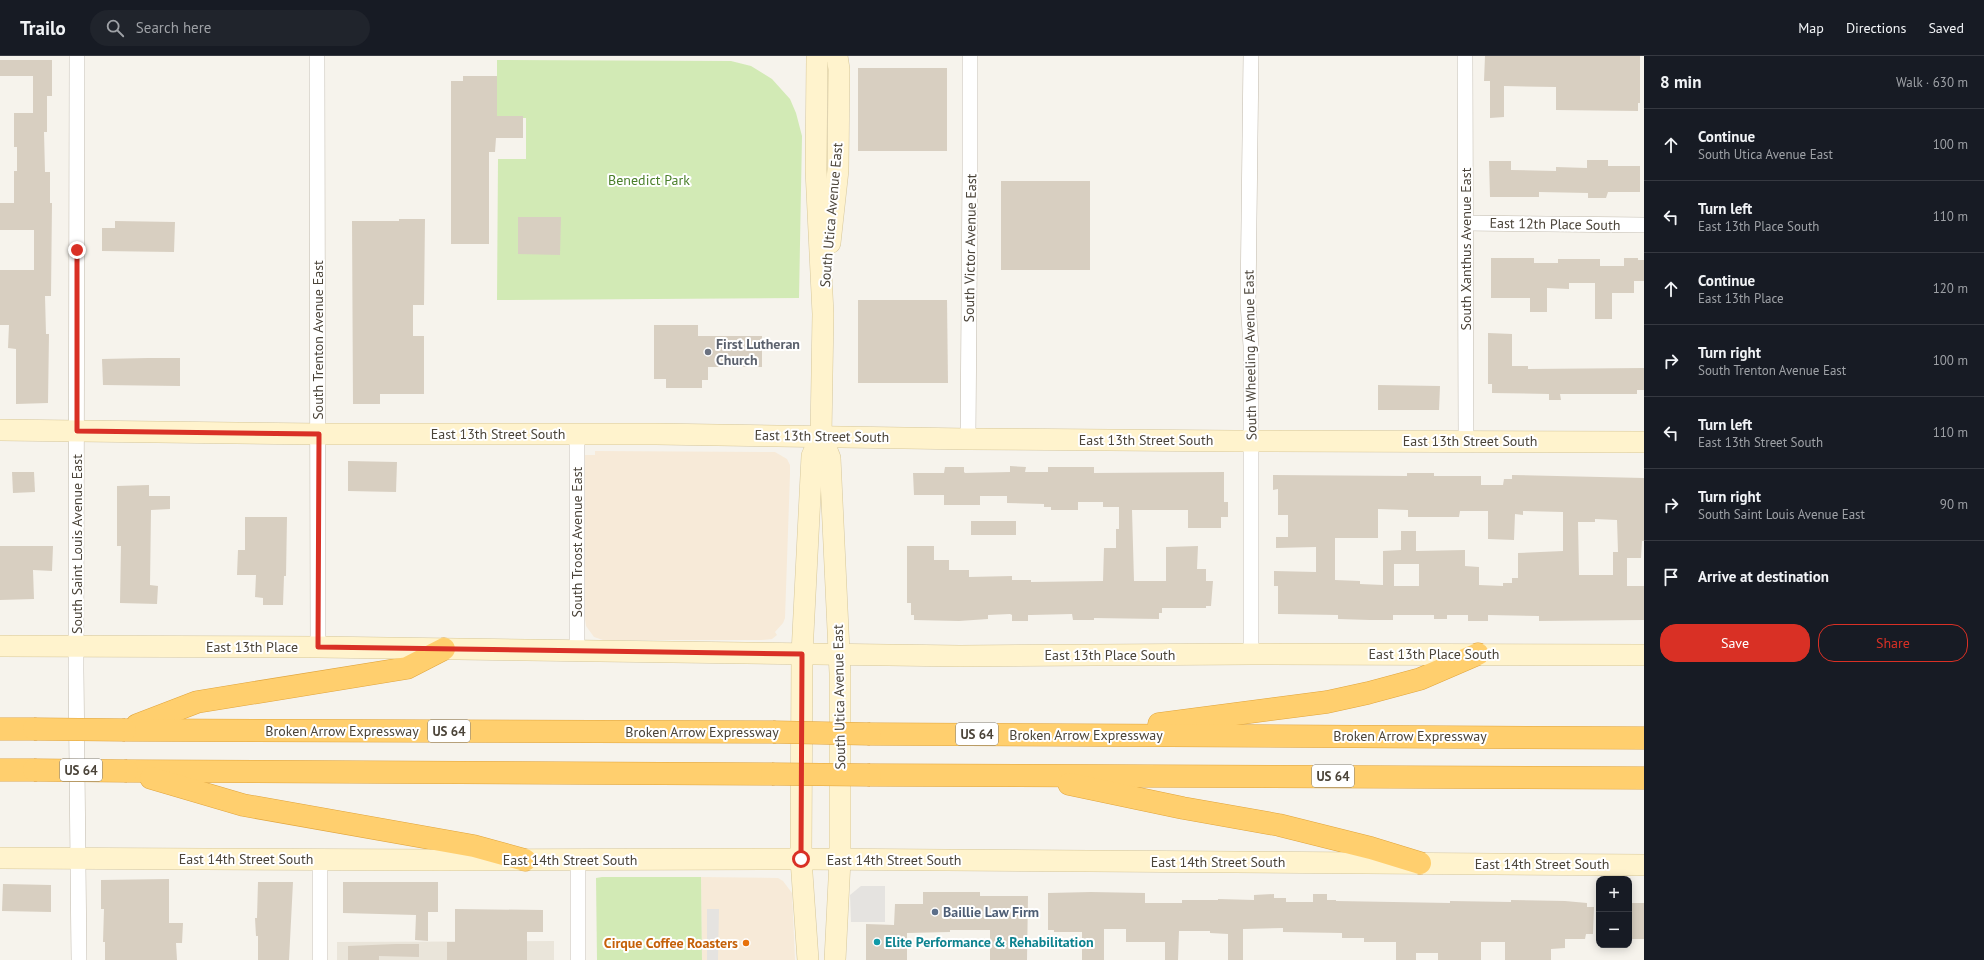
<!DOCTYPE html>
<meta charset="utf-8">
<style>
:root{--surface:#171b24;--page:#20242c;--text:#f1f3f6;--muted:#9ea1a6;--line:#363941;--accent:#d93025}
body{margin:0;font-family:"PT Sans",sans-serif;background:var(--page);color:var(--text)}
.controls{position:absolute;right:12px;bottom:12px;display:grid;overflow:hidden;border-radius:8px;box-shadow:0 2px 10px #0003}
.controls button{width:36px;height:36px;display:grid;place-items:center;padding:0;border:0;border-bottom:1px solid var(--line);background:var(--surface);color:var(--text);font:20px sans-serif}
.stop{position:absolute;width:12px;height:12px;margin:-9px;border:3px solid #d93025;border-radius:50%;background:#fff}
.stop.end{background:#d93025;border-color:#fff;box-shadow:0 1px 4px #0008}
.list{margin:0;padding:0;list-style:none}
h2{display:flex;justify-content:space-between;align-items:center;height:52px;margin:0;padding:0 16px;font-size:17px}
h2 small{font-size:13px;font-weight:400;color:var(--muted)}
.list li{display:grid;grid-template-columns:26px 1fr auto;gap:12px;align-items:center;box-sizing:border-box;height:72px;padding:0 16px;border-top:1px solid var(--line)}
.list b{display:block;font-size:15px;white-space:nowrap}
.list p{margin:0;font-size:13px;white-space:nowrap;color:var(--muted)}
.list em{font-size:13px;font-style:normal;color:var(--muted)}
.actions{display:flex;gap:8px;padding:12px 16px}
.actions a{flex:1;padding:9px 0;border:1px solid var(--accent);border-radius:16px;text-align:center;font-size:14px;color:var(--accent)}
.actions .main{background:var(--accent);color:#fff}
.icon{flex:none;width:22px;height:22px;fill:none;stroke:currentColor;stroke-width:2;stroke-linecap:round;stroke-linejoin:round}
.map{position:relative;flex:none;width:1644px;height:904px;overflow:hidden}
header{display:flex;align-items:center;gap:24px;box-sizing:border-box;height:56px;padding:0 20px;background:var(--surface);border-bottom:1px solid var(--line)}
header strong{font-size:19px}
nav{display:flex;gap:22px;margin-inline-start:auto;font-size:14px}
.search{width:280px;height:36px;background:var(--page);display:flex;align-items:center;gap:10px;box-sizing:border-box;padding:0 14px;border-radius:22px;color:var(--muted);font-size:15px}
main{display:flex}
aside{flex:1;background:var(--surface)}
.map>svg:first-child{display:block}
</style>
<header>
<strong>Trailo</strong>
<div class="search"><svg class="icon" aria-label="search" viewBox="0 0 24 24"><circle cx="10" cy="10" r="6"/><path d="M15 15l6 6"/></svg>Search here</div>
<nav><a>Map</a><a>Directions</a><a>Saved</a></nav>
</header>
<main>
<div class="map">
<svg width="1644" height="904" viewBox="0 0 1644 904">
<rect width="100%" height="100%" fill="#f6f3ec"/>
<path fill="#eae5da" d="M554 885V904H337V886Z"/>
<g fill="#f7ead8">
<path d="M595 395 775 396 787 403 790 409V418L785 562 783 567 775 576 777 579 772 583 761 584H603L594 581 586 570 585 563V399H595Z"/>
<path d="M701 821 778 822 783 825 792 837 795 904H702Z"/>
</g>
<g fill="#d2eab5">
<path d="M497 4 731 5 751 10 772 23 790 43 796 57 802 80 799 242 497 244 498 103H526V62H497Z"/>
<path d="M602 821H701L702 904H597L596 822Z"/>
</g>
<g fill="#e5e3e0">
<path d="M861 830H885V866H851L850 839Z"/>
<path d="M707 853H719L718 904H707Z"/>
</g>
<g fill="#d8cfc1" fill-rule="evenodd">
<path d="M1485 0H1640V47H1638V55L1556 54V31L1504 30V61L1490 62V25H1484Z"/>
<path d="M0 4H52V40H47V76H44L45 116H50V147H52L51 240H45L46 278H49L48 347 16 348V293L8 292 9 269H0V214H34V174H0V147H14V115H17V91H14V57H33V20H0Z"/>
<rect x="858" y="12" width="89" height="83"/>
<path d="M463 20H497V60H523V82H496L495 96H489V188H451V25H463Z"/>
<path d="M1587 104H1608V110H1640V136H1608L1606 142H1588V137L1539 136V141H1490L1489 105H1511V114L1556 115V111L1587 112Z"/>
<rect x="1001" y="125" width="89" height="89"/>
<path d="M518 161H561L560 199 518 198Z"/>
<path d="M399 163H425L424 249H413V280H424V338H380V348H353L352 165H399Z"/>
<path d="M115 165 175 166 174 196 102 195V172H115Z"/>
<path d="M1491 202H1534V207H1558V203H1600V210H1624V202H1638V204H1644V225H1634V237H1612V263H1595V227H1569V233L1547 232V256H1530V242H1491Z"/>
<path d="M858 244H947L948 327H858Z"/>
<path d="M654 269H698V280H762V311H708V324H702V332H666V323H654Z"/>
<path d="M1488 277 1512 278V310H1528V313L1644 312V334H1637V338H1560L1561 344H1549V338L1492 337V328H1488Z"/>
<path d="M148 302H180V330L103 329 102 303Z"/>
<path d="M1378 329 1440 330 1439 354H1378Z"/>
<path d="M348 405 397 406 396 436 348 435Z"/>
<path d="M1010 410 1026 411 1025 416H1048V411H1094V417L1224 416V446H1228V461H1221V472H1188V454H1132L1134 525H1166V491L1198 490 1197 513H1206V525H1213L1211 550H1206V552H1162V557H1159V563L1094 562V564H1073L1072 558 1031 559H1028V565H1012V559L1010 558 988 559V563L959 565 914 564V559H911V547H907V490H934V504H949V514H969V521L1012 520V524H1031V526L1103 525 1104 492H1116V473H1119V451H1103V446H1078V454H1051V451H1044V448L1007 447V440H980V449H944V439H914L913 417H944L945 411H964V416L965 417 1010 416Z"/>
<path d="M12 416H34L35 436 13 437Z"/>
<path d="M1407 417H1434V420H1481V429H1503L1504 423H1512V419L1644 422V485H1642L1641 502H1627V530H1644V564L1539 565V560L1488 559V565H1468V559H1447V563H1434V559H1393V564H1370L1338 563V559L1278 558V530H1274V515L1316 516V491L1276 492V481H1288V459H1278V433L1273 434V419L1407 420ZM1378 453 1408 454V461H1459L1460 455H1488V483L1514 484 1515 458 1523 459V455L1563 456V495L1518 497V522H1512V527H1503V530L1479 529V511L1465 510V494L1416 495V475H1401V494L1383 495V529L1360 528V525L1335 524V482H1378ZM1595 463 1617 464 1618 496H1613V519H1579L1578 466H1595ZM1394 508H1419V530H1394Z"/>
<path d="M149 429V440H170V453L151 454 150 529 158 530 157 548 120 547 121 490H117V430Z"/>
<path d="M245 461H287L286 520H284L283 549H263V542L255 541 256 519H237L238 494H245Z"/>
<rect x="971" y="465" width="45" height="14"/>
<path d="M0 490H53L52 515 33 514 34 543 0 544Z"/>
<path d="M169 823V867H183L182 887H176L177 904H105V886H103L104 853H101V824Z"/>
<path d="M258 826H293L289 904H258V880H256L255 862H257Z"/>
<path d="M343 826H438V856H428V885L415 884 416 859 343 857Z"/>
<path d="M3 828 51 829V856L2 855Z"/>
<path d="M923 836H980V840H1028L1027 904H990V874H950V876L907 877V904H866V868L894 869 895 848H923Z"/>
<path d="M1091 836 1145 837V847H1182V844H1218V843L1254 844V839L1274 838V842H1286V846H1313V838H1327V844H1336V845L1450 847V845L1511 846V844L1565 845 1587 847V851H1594L1593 878H1586L1585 883H1565V892L1551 893V904H1505V886H1481V904H1438V897H1416V904H1396V886H1364V882H1342V877L1283 876V872L1243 873V904H1228V878L1210 877V875H1179L1178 904H1165V886H1126V873H1104V904H1082V876H1054V874H1048V837Z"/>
<rect x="1629" y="847" width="15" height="36"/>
<path d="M455 853 543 854V876H527V904H447V886H455Z"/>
<path d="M396 888H419V901L379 900V904H348V890Z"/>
</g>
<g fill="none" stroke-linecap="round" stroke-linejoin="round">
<g stroke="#c2bbae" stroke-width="16">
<g id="street">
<path d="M77 0 76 614 79 904"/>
<path d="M317 0 318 591"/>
<path d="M1251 0 1248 247 1251 290V598"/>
<path d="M1465 0 1466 385"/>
<path d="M1466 167 1644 169"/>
<path d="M577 379V594"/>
<path d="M968 383 970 114V0"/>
<path d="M578 804V904"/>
<path d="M320 904V804"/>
</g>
</g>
<g stroke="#d6c79b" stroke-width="22">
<g id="secondary">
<path d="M830 187 838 114 839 13 837 0"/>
<path d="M0 374 319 378H656L968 383 1235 385 1644 386"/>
<path d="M821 379 830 402 840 617V804L835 904"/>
<path d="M0 590 318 591 960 600 1251 598 1644 599"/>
<path d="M0 802 441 804 801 803 1644 809"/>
<path d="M808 904 801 803 802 598 812 400 821 379 823 258 816 114 817 3 819 0"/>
</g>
</g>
<g stroke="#e0a43c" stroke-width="23">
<g id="highway">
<path d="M1159 668 1327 646 1368 637 1420 623 1478 598"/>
<path d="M137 669 197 646 407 612 444 593"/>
<path d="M0 673H34"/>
<path d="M125 674 773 676"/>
<path d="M870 678 1644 682"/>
<path d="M0 714H34"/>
<path d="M127 715 772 718"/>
<path d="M870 719 1644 722"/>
<path d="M151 722 243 749 474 790 525 804"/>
<path d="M1069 728 1183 752 1279 769 1371 792 1420 807"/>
</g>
</g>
<use href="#street" stroke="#fff" stroke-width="15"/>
<use href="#secondary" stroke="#fff3cd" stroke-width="21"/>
<use href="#highway" stroke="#ffcf6e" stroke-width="22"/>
<g stroke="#e0a43c" stroke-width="23" stroke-linecap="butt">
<g id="highway-bridge">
<path d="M34 673 125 674"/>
<path d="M773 676 870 678"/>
<path d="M34 714 127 715"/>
<path d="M772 718 870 719"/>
</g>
</g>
<use href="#highway-bridge" stroke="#ffcf6e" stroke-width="22"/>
</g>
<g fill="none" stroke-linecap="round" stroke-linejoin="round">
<path stroke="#d93025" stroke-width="5" d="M77 194V375L319 378 318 591 802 598 801 803"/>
</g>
<circle fill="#6b7280" stroke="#fff" stroke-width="1.5" cx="708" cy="296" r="4"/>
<circle fill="#5c6f8a" stroke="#fff" stroke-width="1.5" cx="935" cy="856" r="4"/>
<circle fill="#0f9aa8" stroke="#fff" stroke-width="1.5" cx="877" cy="886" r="4"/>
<circle fill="#e8710a" stroke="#fff" stroke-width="1.5" cx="746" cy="887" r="4"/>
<g text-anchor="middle" stroke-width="4" stroke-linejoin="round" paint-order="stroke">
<g fill="#fff" stroke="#817c74" stroke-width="1">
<rect x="428" y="664" width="42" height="22" rx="3"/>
<rect x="956" y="667" width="42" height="22" rx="3"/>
<rect x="60" y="703" width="42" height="22" rx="3"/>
<rect x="1312" y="709" width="42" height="22" rx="3"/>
</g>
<g font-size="13" font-weight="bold" fill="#4b4439">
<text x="449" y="680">US 64</text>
<text x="977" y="683">US 64</text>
<text x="81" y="719">US 64</text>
<text x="1333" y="725">US 64</text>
</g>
<g font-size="14" fill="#4a7f2a" stroke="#fff">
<text x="649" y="129">Benedict Park</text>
</g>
<g font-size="14" fill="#4b4439" stroke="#fff">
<text transform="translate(831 159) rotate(-85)" y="5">South Utica Avenue East</text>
<text transform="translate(1555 168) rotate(1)" y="5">East 12th Place South</text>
<text transform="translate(970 192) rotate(-89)" y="5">South Victor Avenue East</text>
<text transform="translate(1466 193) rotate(-90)" y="5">South Xanthus Avenue East</text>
<text transform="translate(318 284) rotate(-90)" y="5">South Trenton Avenue East</text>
<text transform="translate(1250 299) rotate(-91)" y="5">South Wheeling Avenue East</text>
<text x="498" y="383">East 13th Street South</text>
<text transform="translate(822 380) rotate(1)" y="5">East 13th Street South</text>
<text x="1146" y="389">East 13th Street South</text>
<text x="1470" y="390">East 13th Street South</text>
<text transform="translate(577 486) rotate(-90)" y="5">South Troost Avenue East</text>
<text transform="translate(77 488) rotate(-90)" y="5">South Saint Louis Avenue East</text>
<text x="252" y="596">East 13th Place</text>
<text x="1434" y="603">East 13th Place South</text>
<text x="1110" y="604">East 13th Place South</text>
<text transform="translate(839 641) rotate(-91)" y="5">South Utica Avenue East</text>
<text x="342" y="680">Broken Arrow Expressway</text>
<text x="702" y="681">Broken Arrow Expressway</text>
<text x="1086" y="684">Broken Arrow Expressway</text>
<text x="1410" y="685">Broken Arrow Expressway</text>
<text x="246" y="808">East 14th Street South</text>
<text x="570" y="809">East 14th Street South</text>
<text x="894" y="809">East 14th Street South</text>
<text x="1218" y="811">East 14th Street South</text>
<text x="1542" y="813">East 14th Street South</text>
</g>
<g font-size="14" font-weight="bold" fill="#5b616d" stroke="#fff" text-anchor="start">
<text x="716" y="293">First Lutheran<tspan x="716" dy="16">Church</tspan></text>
</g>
<g font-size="14" font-weight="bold" fill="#4e5e75" stroke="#fff" text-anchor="start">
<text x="943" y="861">Baillie Law Firm</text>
</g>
<g font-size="14" font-weight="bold" fill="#0d838f" stroke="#fff" text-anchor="start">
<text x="885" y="891">Elite Performance &amp; Rehabilitation</text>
</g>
<g font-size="14" font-weight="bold" fill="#c56008" stroke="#fff" text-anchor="end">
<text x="738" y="892">Cirque Coffee Roasters</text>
</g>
</g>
</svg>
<div class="controls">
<button>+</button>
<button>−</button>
</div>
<div class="stop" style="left:801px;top:803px"></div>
<div class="stop end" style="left:77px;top:194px"></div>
</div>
<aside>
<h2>8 min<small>Walk · 630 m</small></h2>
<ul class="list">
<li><svg class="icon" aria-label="ahead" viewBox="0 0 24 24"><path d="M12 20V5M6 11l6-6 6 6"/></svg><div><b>Continue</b><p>South Utica Avenue East</p></div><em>100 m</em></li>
<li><svg class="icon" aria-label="left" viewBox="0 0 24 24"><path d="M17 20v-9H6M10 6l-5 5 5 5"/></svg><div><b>Turn left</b><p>East 13th Place South</p></div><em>110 m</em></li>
<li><svg class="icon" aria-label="ahead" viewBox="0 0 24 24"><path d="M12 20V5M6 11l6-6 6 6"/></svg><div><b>Continue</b><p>East 13th Place</p></div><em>120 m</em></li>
<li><svg class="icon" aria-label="right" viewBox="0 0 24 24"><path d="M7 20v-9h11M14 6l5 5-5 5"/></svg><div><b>Turn right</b><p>South Trenton Avenue East</p></div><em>100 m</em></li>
<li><svg class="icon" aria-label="left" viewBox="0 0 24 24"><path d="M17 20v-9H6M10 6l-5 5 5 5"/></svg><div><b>Turn left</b><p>East 13th Street South</p></div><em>110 m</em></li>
<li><svg class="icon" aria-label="right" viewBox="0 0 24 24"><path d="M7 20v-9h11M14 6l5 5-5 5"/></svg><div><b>Turn right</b><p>South Saint Louis Avenue East</p></div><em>90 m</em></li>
<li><svg class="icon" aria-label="arrive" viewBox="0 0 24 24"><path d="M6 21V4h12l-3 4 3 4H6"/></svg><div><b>Arrive at destination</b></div></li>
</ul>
<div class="actions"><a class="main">Save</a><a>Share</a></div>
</aside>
</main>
